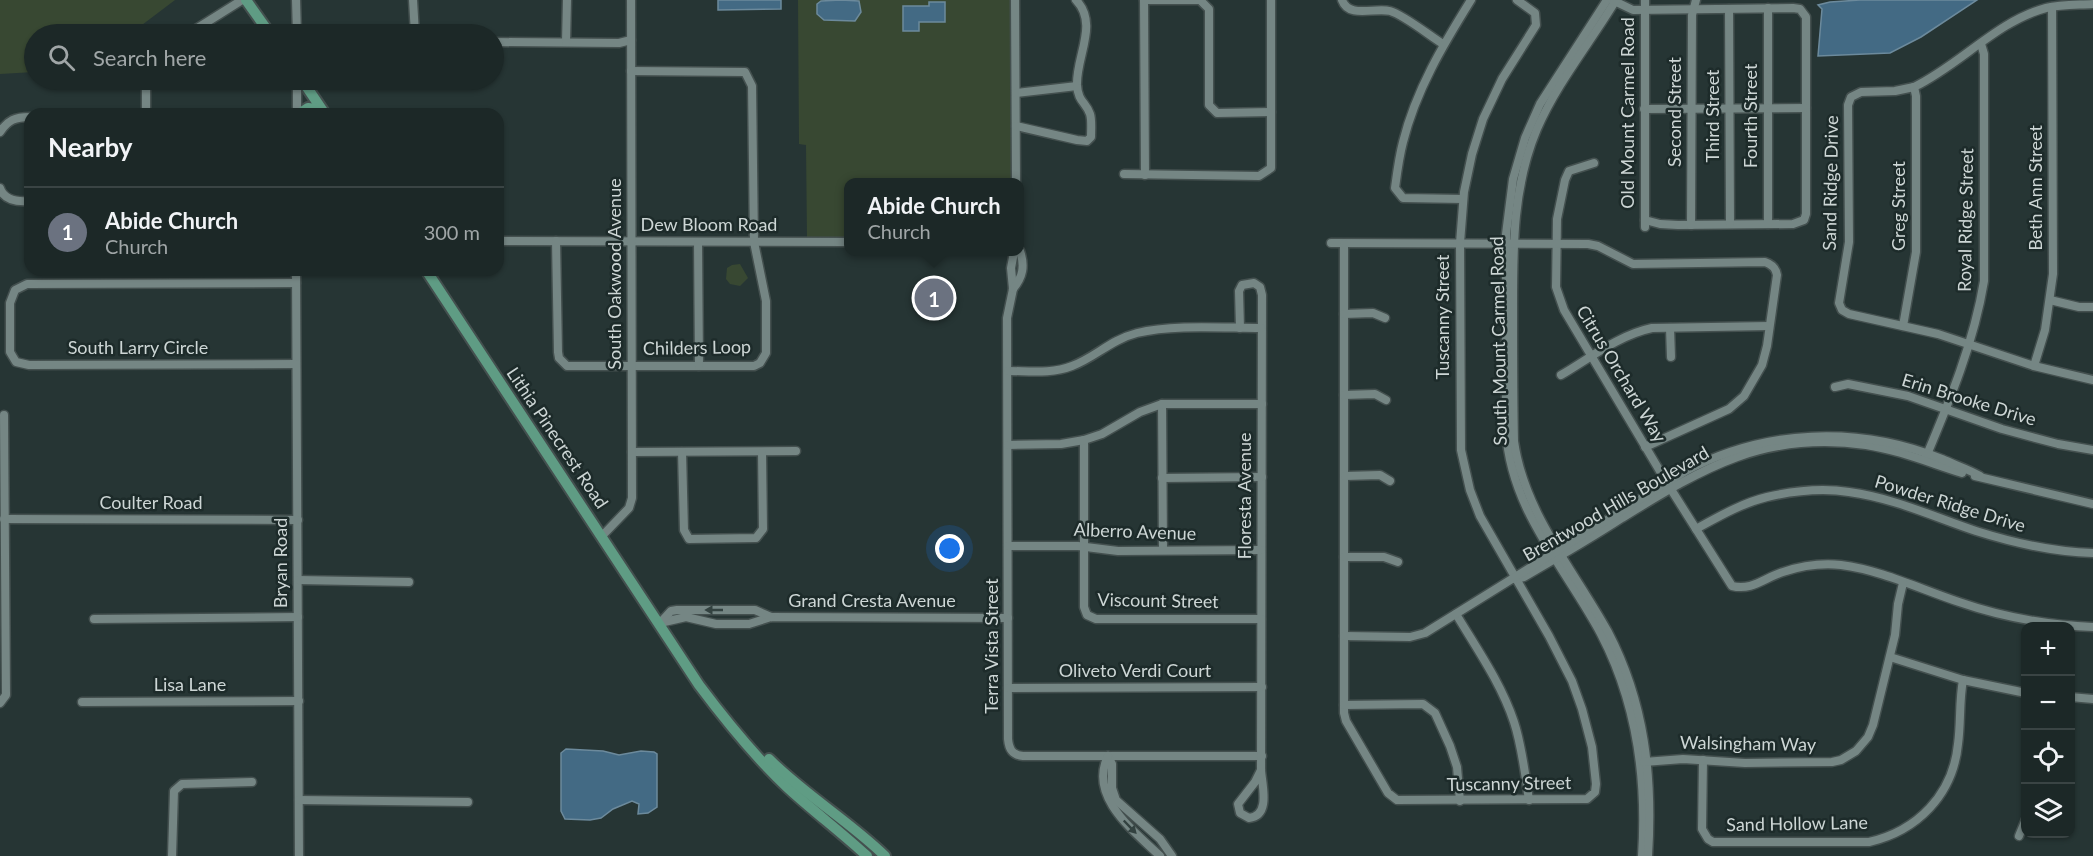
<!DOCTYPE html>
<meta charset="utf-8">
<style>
:root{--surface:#1c2827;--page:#25302f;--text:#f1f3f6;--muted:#a0a6a7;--line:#3a4444;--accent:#8bbbb9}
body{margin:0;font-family:Lato,sans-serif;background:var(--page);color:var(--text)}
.controls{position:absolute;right:18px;bottom:18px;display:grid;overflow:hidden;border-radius:12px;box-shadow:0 2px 4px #0004}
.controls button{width:54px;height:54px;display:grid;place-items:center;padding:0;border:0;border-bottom:2px solid var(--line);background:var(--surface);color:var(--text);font:30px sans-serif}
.you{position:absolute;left:950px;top:549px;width:21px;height:21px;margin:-15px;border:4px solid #fff;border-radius:50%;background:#1a73e8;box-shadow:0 0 0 9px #1a73e833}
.badge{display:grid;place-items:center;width:39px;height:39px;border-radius:50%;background:var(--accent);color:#fff;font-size:20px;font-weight:700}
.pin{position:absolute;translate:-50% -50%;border:3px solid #fff;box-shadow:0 2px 6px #0006}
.popup{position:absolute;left:844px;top:178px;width:180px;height:78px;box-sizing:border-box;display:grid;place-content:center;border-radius:12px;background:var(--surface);filter:drop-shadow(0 2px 4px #0005);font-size:20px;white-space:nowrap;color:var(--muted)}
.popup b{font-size:22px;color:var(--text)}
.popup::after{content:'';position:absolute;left:50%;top:100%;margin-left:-12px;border:12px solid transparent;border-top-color:var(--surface)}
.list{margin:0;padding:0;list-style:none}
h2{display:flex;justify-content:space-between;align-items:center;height:78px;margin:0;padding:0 24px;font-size:26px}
h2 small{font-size:20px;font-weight:400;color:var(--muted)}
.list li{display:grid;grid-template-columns:39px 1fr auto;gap:18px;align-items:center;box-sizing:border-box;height:90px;padding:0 24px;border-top:2px solid var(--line)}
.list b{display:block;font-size:22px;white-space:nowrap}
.list p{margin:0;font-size:20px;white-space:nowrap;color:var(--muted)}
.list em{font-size:20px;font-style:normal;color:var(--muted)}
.icon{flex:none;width:33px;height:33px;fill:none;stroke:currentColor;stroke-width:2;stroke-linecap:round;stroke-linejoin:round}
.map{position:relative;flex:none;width:2093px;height:856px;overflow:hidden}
.search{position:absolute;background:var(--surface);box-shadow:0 2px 4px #0004;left:24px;top:24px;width:480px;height:66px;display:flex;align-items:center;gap:15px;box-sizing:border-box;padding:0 21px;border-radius:33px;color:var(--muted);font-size:22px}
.panel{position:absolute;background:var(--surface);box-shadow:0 2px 4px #0004;left:24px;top:108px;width:480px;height:168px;border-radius:18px}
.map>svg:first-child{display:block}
</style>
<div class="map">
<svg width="2093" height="856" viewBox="0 0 2093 856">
<rect width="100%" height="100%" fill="#263534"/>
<g fill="#384832">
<path d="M0 0H175L130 34H34V72L0 74Z"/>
<path d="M798 0H1012L1013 182H848V239H807L806 145 799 144Z"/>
<path d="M740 264 748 278 740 286 730 284 726 279 727 268 732 265Z"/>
</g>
<g fill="#436a84" stroke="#6c8a9c" stroke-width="1.5">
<path d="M718 0H781V9L718 10Z"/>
<path d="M841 0 859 1 861 12 855 21 824 20 817 14V4L821 1Z"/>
<path d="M1860 0H1977L1921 37 1890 53 1818 56 1822 9 1818 5 1830 2Z"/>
<path d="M929 2H945V22H919V31H903V6H929Z"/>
<path d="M566 749 603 751 619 755 641 751 654 752 657 754V807L648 813 638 814 639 804 632 801 613 809 601 818 590 820 565 819 561 811V753Z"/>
</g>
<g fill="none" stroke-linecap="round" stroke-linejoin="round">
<g stroke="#44504f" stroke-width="11">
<g id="minor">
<path d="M296 0 297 34"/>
<path d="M413 0 415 34"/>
<path d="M1015 0 1016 182"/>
<path d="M1144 0H1200L1209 9V105L1217 113 1271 112"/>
<path d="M1144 0 1145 175"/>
<path d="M1342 0C1349 19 1375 7 1390 11 1404 15 1430 36 1443 44"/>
<path d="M1607 0 1540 104 1525 138 1513 179 1506 234V430C1510 509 1565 567 1601 634 1637 703 1647 780 1642 856"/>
<path d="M1612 0 1633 10 1793 8 1800 9 1806 17V214L1804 220 1793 224 1678 225 1660 224 1645 220"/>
<path d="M1616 0C1590 43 1557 83 1537 129 1512 188 1513 250 1513 313 1513 356 1513 399 1514 441 1524 513 1574 570 1608 632 1645 703 1653 777 1648 856"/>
<path d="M1645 0V227"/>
<path d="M2093 4C2077 5 2062 4 2046 8 1997 21 1960 65 1914 87L1895 91 1861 92 1851 97 1848 105 1849 242 1839 303 1842 310 1849 314 1938 334 2034 366 2093 380"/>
<path d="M1768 8V224"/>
<path d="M1729 9 1730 224"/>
<path d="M188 34 242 0"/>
<path d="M494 42 619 43 631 40"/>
<path d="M566 42 567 0"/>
<path d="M297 80V114"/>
<path d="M1016 93 1077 86"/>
<path d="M1644 109 1806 108"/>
<path d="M146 114V80"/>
<path d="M1016 126 1077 140 1087 141 1091 137C1091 130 1092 120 1090 114 1086 102 1078 102 1077 85 1076 56 1099 24 1076 0"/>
<path d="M0 132C8 120 15 117 30 117"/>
<path d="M1594 163 1569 171 1565 180 1557 219 1556 287 1564 310 1667 483 1732 586C1752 591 1764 578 1783 572 1801 566 1822 563 1841 565 1881 570 1920 589 1959 602 2002 617 2048 625 2093 627"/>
<path d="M1124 174 1259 176 1271 168V0"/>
<path d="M0 188C4 201 18 202 30 201"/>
<path d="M1463 199 1403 198 1395 188C1397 173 1399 157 1403 142 1416 90 1443 45 1471 0"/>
<path d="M1691 225 1692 15 1696 0"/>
<path d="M498 241 848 242"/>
<path d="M556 241 558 352 559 358 567 366H754L760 363 766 353V301L754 242 752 86 745 72 631 71"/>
<path d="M698 242 699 366"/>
<path d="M1331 243 1588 244 1598 246 1633 264 1765 262C1771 264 1776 268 1777 275L1767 346 1762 365 1744 396 1729 409 1645 447"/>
<path d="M1344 244V713L1346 721 1388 793 1397 800 1587 799 1595 792 1596 784 1592 747 1582 709 1572 681 1549 636 1480 516 1470 490 1461 450 1460 243 1464 192 1472 154 1483 119 1502 79 1536 25 1535 13 1517 0"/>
<path d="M1014 252 1011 268 1013 289 1007 318 1008 739C1009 749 1012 755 1023 756H1262"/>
<path d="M296 270 299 856"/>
<path d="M296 283 27 284 15 290 10 303V352L16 362 29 365 296 364"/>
<path d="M1013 289C1023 277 1025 266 1020 251"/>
<path d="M2050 300 2079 307H2093"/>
<path d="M1344 314 1373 313 1385 318"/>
<path d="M1903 326 1916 252V96L1914 87"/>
<path d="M1240 328 1239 291 1242 285 1254 283 1260 287 1262 295 1261 770C1262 785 1271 816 1249 818L1240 813 1238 804 1255 782 1261 770"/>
<path d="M1670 328 1671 357"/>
<path d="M2034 366 2045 330 2053 274 2052 7"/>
<path d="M1008 371C1029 371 1052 374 1072 366 1096 357 1110 340 1137 333 1173 324 1224 328 1261 328"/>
<path d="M1561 375C1590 358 1619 335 1652 328L1769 326"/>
<path d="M1835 387 1848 384 1908 396 2002 429 2058 444 2093 450"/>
<path d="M1344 395 1375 394 1386 400"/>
<path d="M1162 404 1163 550"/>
<path d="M1084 440V607L1087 615 1096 619H1261"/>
<path d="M1008 445 1061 444 1084 440 1102 434 1140 412 1162 404H1262"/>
<path d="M632 452 796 451"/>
<path d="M682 452 684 530 689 539 756 538 763 529 762 453"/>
<path d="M1926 457C1950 400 1974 342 1984 281V54L1981 44"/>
<path d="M1345 476 1380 475 1390 481"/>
<path d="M1975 476 2093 504"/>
<path d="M1162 478 1262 477"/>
<path d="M4 519 298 520"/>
<path d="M1696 529C1718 517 1742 503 1767 497 1793 491 1823 488 1849 492 1894 498 1934 517 1976 531 2014 543 2053 552 2093 553"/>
<path d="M602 536 629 508 632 498 631 0"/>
<path d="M1008 546H1078L1118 551 1261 550"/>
<path d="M1344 557H1384L1398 562"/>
<path d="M1515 579 1524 577C1557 558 1590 539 1622 518 1705 467 1764 431 1866 445 1899 450 1930 463 1962 473"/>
<path d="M298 580 409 582"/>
<path d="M1456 614C1477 649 1501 683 1514 722 1522 746 1525 774 1529 800"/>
<path d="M94 619 298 617"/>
<path d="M660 623 686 617 716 624H749L771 617 1008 618"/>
<path d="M660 623 671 611 677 610H755L771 617"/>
<path d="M1344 636 1410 637 1425 633 1684 472C1764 429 1858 425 1942 459 1955 465 1968 469 1980 476"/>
<path d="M1890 657 1963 680 2026 693"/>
<path d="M1008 688 1262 687"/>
<path d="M2070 697 2093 699"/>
<path d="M82 702 299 701"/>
<path d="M0 703 6 695 4 415"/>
<path d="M1344 705 1423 704 1435 713 1450 746 1457 767 1460 801"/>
<path d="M1108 756 1112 764V788L1116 800 1160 839 1172 856"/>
<path d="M1108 756C1088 797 1134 831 1160 856"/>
<path d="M1703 760 1702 829 1708 839 1713 842H1869C1917 831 1953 795 1958 744 1961 723 1959 701 1963 680"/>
<path d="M1644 762 1683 759 1745 763 1832 762 1841 760 1856 751 1868 737 1873 725 1895 635 1898 604 1903 583"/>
<path d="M299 800 468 802"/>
<path d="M2019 836 2026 819"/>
<path d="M172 856 174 791 182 784 252 782"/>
</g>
</g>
<g stroke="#44504f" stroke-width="14">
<g id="major">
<path d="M246 0 270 34"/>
<path d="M294 34 297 31"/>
<path d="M302 80 325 114"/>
<path d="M299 114 308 108 317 109 325 114"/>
<path d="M426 270 699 685C726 721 754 756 787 787 813 811 841 832 867 856"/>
<path d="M769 759C805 795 849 821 885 856"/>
</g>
</g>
<use href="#minor" stroke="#758684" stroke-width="8"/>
<use href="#major" stroke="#5f9c84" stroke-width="10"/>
</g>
<defs><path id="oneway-solid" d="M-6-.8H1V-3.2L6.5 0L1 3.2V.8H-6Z" transform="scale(1.5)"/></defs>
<g fill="#334240">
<use href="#oneway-solid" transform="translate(714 610) rotate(-180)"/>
<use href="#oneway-solid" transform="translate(1130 827) rotate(46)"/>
</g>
<g text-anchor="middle" stroke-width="5" stroke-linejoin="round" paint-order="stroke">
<g font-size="18" fill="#cdd6d5" stroke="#1d2b2a">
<text transform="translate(1675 112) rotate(-90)" y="6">Second Street</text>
<text transform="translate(1628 113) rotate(-90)" y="6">Old Mount Carmel Road</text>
<text transform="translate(1713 116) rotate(-90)" y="6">Third Street</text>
<text transform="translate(1751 116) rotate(-90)" y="6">Fourth Street</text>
<text transform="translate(1831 183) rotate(-89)" y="6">Sand Ridge Drive</text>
<text transform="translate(2036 188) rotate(-90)" y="6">Beth Ann Street</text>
<text transform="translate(1899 206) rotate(-90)" y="6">Greg Street</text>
<text transform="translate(1966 220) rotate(-89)" y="6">Royal Ridge Street</text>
<text x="709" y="231">Dew Bloom Road</text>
<text transform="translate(615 274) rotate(-90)" y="6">South Oakwood Avenue</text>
<text transform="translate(1443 317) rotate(-90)" y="6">Tuscanny Street</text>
<text transform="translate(1499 341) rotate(-91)" y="6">South Mount Carmel Road</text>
<text x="138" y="354">South Larry Circle</text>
<text transform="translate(697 348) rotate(-1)" y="6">Childers Loop</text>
<text transform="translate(1621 374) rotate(59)" y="6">Citrus Orchard Way</text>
<text transform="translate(1969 400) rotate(17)" y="6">Erin Brooke Drive</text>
<text transform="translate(557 438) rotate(56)" y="6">Lithia Pinecrest Road</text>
<text transform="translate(1245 496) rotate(-90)" y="6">Floresta Avenue</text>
<text x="151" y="509">Coulter Road</text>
<text transform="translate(1616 504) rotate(-30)" y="6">Brentwood Hills Boulevard</text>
<text transform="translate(1950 504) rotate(17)" y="6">Powder Ridge Drive</text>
<text transform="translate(1135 532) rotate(2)" y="6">Alberro Avenue</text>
<text transform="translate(281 563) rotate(-90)" y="6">Bryan Road</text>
<text x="872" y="607">Grand Cresta Avenue</text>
<text transform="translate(1158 601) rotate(1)" y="6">Viscount Street</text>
<text transform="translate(992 646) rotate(-90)" y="6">Terra Vista Street</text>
<text x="1135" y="677">Oliveto Verdi Court</text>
<text x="190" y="691">Lisa Lane</text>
<text transform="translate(1748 744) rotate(1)" y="6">Walsingham Way</text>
<text transform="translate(1509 784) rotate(-1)" y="6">Tuscanny Street</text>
<text transform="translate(1797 824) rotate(-1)" y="6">Sand Hollow Lane</text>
</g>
</g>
</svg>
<div class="controls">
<button>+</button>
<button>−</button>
<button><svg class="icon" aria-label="locate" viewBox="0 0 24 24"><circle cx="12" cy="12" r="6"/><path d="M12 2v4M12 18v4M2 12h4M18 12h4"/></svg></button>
<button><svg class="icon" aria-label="layers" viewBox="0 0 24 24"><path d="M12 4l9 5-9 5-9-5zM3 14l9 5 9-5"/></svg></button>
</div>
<div class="you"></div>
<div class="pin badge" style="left:934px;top:298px;background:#6b7280">1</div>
<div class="popup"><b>Abide Church</b>Church</div>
<div class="search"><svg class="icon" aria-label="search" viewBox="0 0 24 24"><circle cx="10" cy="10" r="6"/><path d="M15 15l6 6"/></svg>Search here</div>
<section class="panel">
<h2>Nearby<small></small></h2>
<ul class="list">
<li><span class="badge" style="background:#6b7280">1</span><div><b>Abide Church</b><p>Church</p></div><em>300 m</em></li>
</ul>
</section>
</div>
